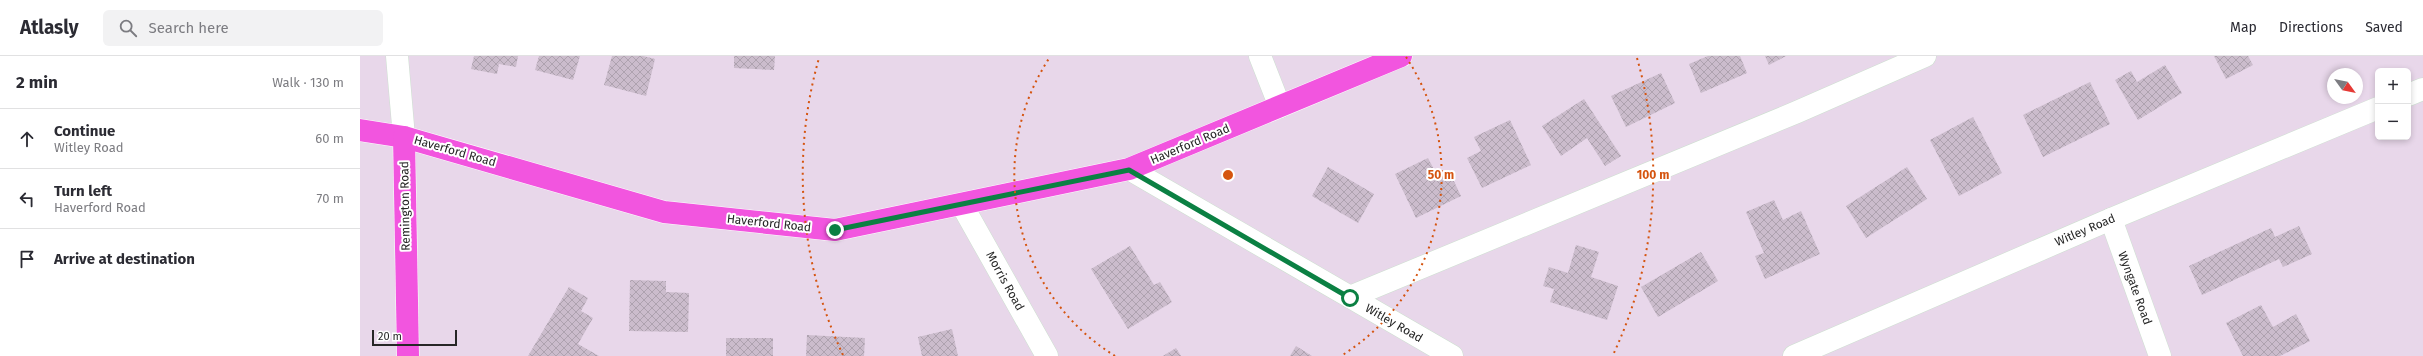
<!DOCTYPE html>
<meta charset="utf-8">
<style>
:root{--surface:#fff;--page:#f2f2f3;--text:#2b2b33;--muted:#7c7c81;--line:#e1e1e2}
body{margin:0;font-family:"Fira Sans",sans-serif;background:var(--page);color:var(--text)}
.controls{position:absolute;right:12px;top:12px;display:grid;overflow:hidden;border-radius:6px;box-shadow:0 2px 6px #0003}
.controls button{width:36px;height:36px;display:grid;place-items:center;padding:0;border:0;border-bottom:1px solid var(--line);background:var(--surface);color:var(--text);font:20px sans-serif}
.compass{position:absolute;left:1967px;top:12px;width:36px;height:36px;border-radius:50%;background:var(--surface);box-shadow:0 2px 6px #0003;rotate:123deg}
.scale{position:absolute;left:12px;bottom:10px;width:85px;box-sizing:border-box;padding-left:4px;border:2px solid #272727;border-top:0;font-size:11px;line-height:14px;white-space:nowrap;color:#272727;-webkit-text-stroke:3px #fff;paint-order:stroke}
.stop{position:absolute;width:12px;height:12px;margin:-9px;border:3px solid #0b8043;border-radius:50%;background:#fff}
.stop.end{background:#0b8043;border-color:#fff;box-shadow:0 1px 4px #0008}
.list{margin:0;padding:0;list-style:none}
h2{display:flex;justify-content:space-between;align-items:center;height:52px;margin:0;padding:0 16px;font-size:17px}
h2 small{font-size:13px;font-weight:400;color:var(--muted)}
.list li{display:grid;grid-template-columns:26px 1fr auto;gap:12px;align-items:center;box-sizing:border-box;height:60px;padding:0 16px;border-top:1px solid var(--line)}
.list b{display:block;font-size:15px;white-space:nowrap}
.list p{margin:0;font-size:13px;white-space:nowrap;color:var(--muted)}
.list em{font-size:13px;font-style:normal;color:var(--muted)}
.icon{flex:none;width:22px;height:22px;fill:none;stroke:currentColor;stroke-width:2;stroke-linecap:round;stroke-linejoin:round}
.map{position:relative;flex:none;width:2063px;height:300px;overflow:hidden}
header{display:flex;align-items:center;gap:24px;box-sizing:border-box;height:56px;padding:0 20px;background:var(--surface);border-bottom:1px solid var(--line)}
header strong{font-size:19px}
nav{display:flex;gap:22px;margin-inline-start:auto;font-size:14px}
.search{width:280px;height:36px;background:var(--page);display:flex;align-items:center;gap:10px;box-sizing:border-box;padding:0 14px;border-radius:6px;color:var(--muted);font-size:15px}
main{display:flex}
aside{flex:1;background:var(--surface)}
.map>svg:first-child{display:block}
</style>
<header>
<strong>Atlasly</strong>
<div class="search"><svg class="icon" aria-label="search" viewBox="0 0 24 24"><circle cx="10" cy="10" r="6"/><path d="M15 15l6 6"/></svg>Search here</div>
<nav><a>Map</a><a>Directions</a><a>Saved</a></nav>
</header>
<main>
<aside>
<h2>2 min<small>Walk · 130 m</small></h2>
<ul class="list">
<li><svg class="icon" aria-label="ahead" viewBox="0 0 24 24"><path d="M12 20V5M6 11l6-6 6 6"/></svg><div><b>Continue</b><p>Witley Road</p></div><em>60 m</em></li>
<li><svg class="icon" aria-label="left" viewBox="0 0 24 24"><path d="M17 20v-9H6M10 6l-5 5 5 5"/></svg><div><b>Turn left</b><p>Haverford Road</p></div><em>70 m</em></li>
<li><svg class="icon" aria-label="arrive" viewBox="0 0 24 24"><path d="M6 21V4h12l-3 4 3 4H6"/></svg><div><b>Arrive at destination</b></div></li>
</ul>
</aside>
<div class="map">
<svg width="2063" height="300" viewBox="0 0 2063 300">
<defs>
<pattern id="building-cross-hatch" width="8" height="8" patternUnits="userSpaceOnUse"><rect width="8" height="8" fill="#cbbccc"/><path d="M0 0l8 8M0 8l8-8" fill="none" stroke="#aea2af"/></pattern>
</defs>
<rect width="100%" height="100%" fill="#e8d7ea"/>
<g fill="url(#building-cross-hatch)">
<path d="M114 0H158L156 11 139 8 137 18 111 13Z"/>
<path d="M179 0H220L213 24 175 14Z"/>
<path d="M252 0H283L295 3 286 40 244 29Z"/>
<path d="M374 0H415L414 14 374 12Z"/>
<path d="M1348 0H1380L1387 17 1341 37 1329 8Z"/>
<path d="M1405 0H1426L1409 9Z"/>
<path d="M1854 0H1888L1893 9 1866 23Z"/>
<path d="M1805 9 1822 37 1778 64 1755 24 1771 15 1777 26Z"/>
<path d="M1301 17 1315 47 1266 71 1251 40Z"/>
<path d="M1730 26 1750 68 1683 101 1663 59Z"/>
<path d="M1224 43 1261 100 1245 110 1227 82 1201 100 1182 70Z"/>
<path d="M1613 61 1642 117 1599 140 1570 84Z"/>
<path d="M1150 64 1171 109 1122 132 1107 102 1121 95 1114 81Z"/>
<path d="M1068 102 1078 121 1089 115 1101 140 1056 162 1035 118Z"/>
<path d="M968 111 1014 138 998 167 952 140Z"/>
<path d="M1547 111 1567 143 1506 182 1486 150Z"/>
<path d="M1414 144 1423 164 1441 155 1460 198 1405 223 1395 200 1404 197 1386 156Z"/>
<path d="M1939 170 1952 198 1923 211 1919 203 1842 239 1829 210 1911 172 1915 181Z"/>
<path d="M1216 189 1239 196 1231 221 1258 230 1247 264 1190 246 1194 233 1183 230 1189 211 1208 217Z"/>
<path d="M770 190 794 229 800 226 812 246 768 273 731 213Z"/>
<path d="M1341 196 1358 225 1298 261 1281 231Z"/>
<path d="M270 224 306 225V236L329 237 328 276 269 275Z"/>
<path d="M209 231 228 242 221 255 233 262 218 288 239 300H168Z"/>
<path d="M1901 249 1913 271 1936 258 1950 285 1920 300H1883L1866 267Z"/>
<path d="M592 273 598 300H562L558 281Z"/>
<path d="M447 279 505 282 504 300H446Z"/>
<rect x="366" y="282" width="47" height="18"/>
<path d="M936 290 952 300H930Z"/>
<path d="M816 292 821 300H803Z"/>
</g>
<g fill="none" stroke-linecap="round" stroke-linejoin="round">
<g stroke="#cde0d0" stroke-width="23">
<g id="minor">
<path d="M37 0 44 81"/>
<path d="M900 0 920 51"/>
<path d="M2048 39 2063 33"/>
<path d="M769 113 1092 300"/>
<path d="M602 149 687 300"/>
<path d="M1751 163 1800 300"/>
<path d="M990 241 1437 56 1565 0"/>
<path d="M1434 300 1751 163 2018 52"/>
</g>
</g>
<g stroke="#fff" stroke-width="23">
<g id="major">
<path d="M0 74 44 81 304 156 475 174 769 113 1041 0"/>
<path d="M44 81 48 300"/>
</g>
</g>
<use href="#minor" stroke="#fff" stroke-width="22"/>
<use href="#major" stroke="#f255df" stroke-width="22"/>
</g>
<g fill="none" stroke-linecap="round" stroke-linejoin="round">
<path stroke="#0b8043" stroke-width="5" d="M475 174 769 114 990 242"/>
</g>
<g fill="none" stroke="#d5540f" stroke-width="2" stroke-dasharray="2 4">
<path d="M755 300A213 213 0 0 1 690 1M1046 1A213 213 0 0 1 981 300"/>
<path d="M483 299A425 425 0 0 1 459 2M1277 2A425 425 0 0 1 1253 299"/>
</g>
<g text-anchor="middle" stroke-width="4" stroke-linejoin="round" paint-order="stroke">
<g font-size="12" fill="#272727" stroke="#fff">
<text transform="translate(830 88) rotate(-23)" y="4">Haverford Road</text>
<text transform="translate(95 95) rotate(16)" y="4">Haverford Road</text>
<text transform="translate(45 150) rotate(-91)" y="4">Remington Road</text>
<text transform="translate(409 167) rotate(6)" y="4">Haverford Road</text>
<text transform="translate(1725 174) rotate(-23)" y="4">Witley Road</text>
<text transform="translate(645 225) rotate(61)" y="4">Morris Road</text>
<text transform="translate(1775 232) rotate(70)" y="4">Wyngate Road</text>
<text transform="translate(1034 267) rotate(30)" y="4">Witley Road</text>
</g>
</g>
<circle cx="868" cy="119" r="6" fill="#d5540f" stroke="#fff" stroke-width="2"/>
<g font-size="12" text-anchor="middle" font-weight="bold" fill="#d5540f" stroke="#fff" stroke-width="4" stroke-linejoin="round" paint-order="stroke">
<text x="1081" y="123">50 m</text>
<text x="1293" y="123">100 m</text>
</g>
</svg>
<div class="controls">
<button>+</button>
<button>−</button>
</div>
<svg class="compass" viewBox="-18 -18 36 36"><path d="M0-13l5 13h-10z" fill="#e53935"/><path d="M0 13l5-13h-10z" fill="#7c7c81"/></svg>
<div class="scale">20 m</div>
<div class="stop" style="left:990px;top:242px"></div>
<div class="stop end" style="left:475px;top:174px"></div>
</div>
</main>
